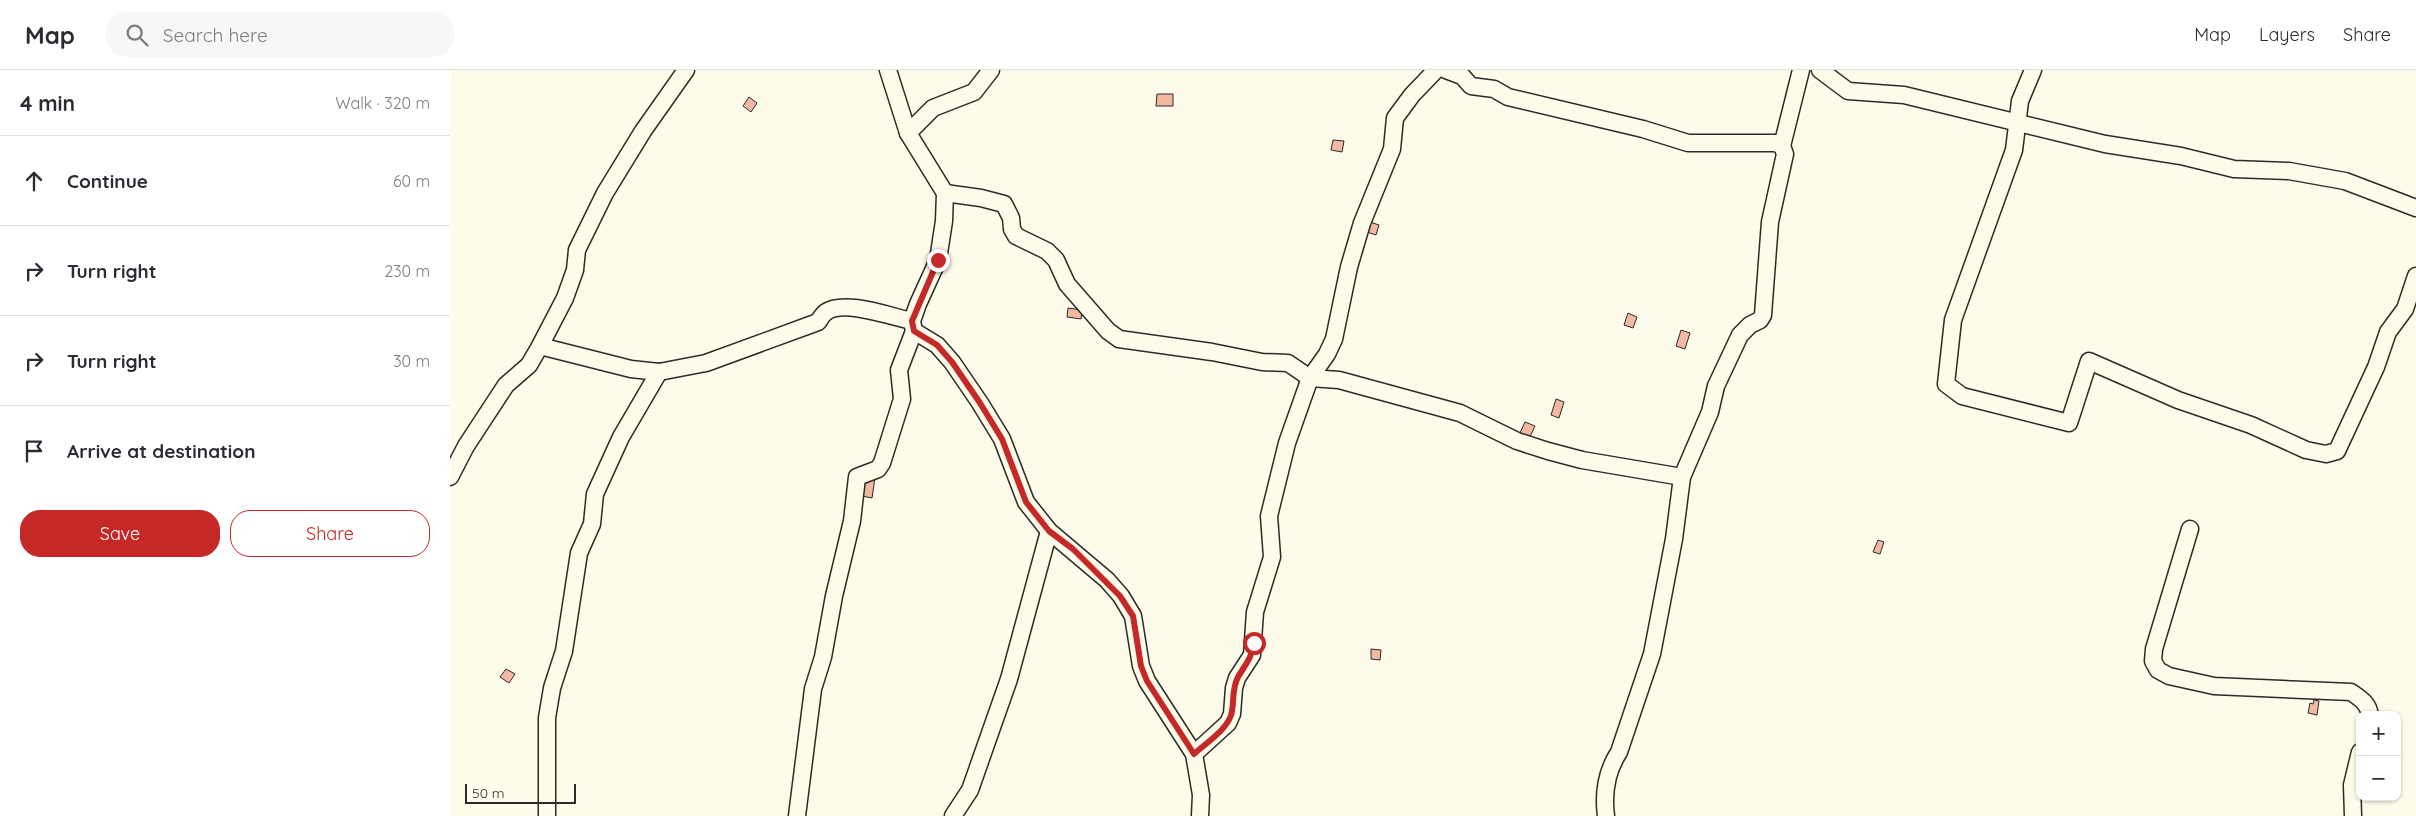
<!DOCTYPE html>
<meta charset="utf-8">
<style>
:root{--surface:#fff;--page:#f7f7f7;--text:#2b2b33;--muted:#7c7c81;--line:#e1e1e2;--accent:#c62828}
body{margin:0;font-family:Quicksand,sans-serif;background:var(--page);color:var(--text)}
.controls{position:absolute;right:15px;bottom:15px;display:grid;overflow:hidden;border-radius:10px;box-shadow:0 1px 4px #0004}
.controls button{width:45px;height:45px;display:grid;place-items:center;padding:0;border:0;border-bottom:1px solid var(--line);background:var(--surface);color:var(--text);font:25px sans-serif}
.scale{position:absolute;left:15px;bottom:12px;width:111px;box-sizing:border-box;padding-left:5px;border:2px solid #2b2b2b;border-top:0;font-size:14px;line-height:18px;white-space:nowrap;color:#2b2b2b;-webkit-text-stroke:4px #fdfbea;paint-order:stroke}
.stop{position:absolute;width:15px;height:15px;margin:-11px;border:4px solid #c62828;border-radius:50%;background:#fff}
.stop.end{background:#c62828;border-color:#fff;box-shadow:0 1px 5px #0008}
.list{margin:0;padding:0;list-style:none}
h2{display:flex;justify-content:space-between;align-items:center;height:65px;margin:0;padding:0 20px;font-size:21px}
h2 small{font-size:16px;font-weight:400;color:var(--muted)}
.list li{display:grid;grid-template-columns:32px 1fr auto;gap:15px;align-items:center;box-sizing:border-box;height:90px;padding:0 20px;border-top:1px solid var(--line)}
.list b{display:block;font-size:19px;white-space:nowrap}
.list em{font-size:16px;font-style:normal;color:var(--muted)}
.actions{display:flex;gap:10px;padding:15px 20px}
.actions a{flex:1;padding:11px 0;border:1px solid var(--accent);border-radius:20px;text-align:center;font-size:18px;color:var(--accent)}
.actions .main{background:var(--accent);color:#fff}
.icon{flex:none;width:28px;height:28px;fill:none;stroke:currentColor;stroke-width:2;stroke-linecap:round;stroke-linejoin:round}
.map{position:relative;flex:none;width:1966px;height:746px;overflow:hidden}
header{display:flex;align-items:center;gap:30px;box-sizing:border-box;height:70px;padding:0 25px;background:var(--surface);border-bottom:1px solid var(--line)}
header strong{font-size:24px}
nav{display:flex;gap:28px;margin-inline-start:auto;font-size:18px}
.search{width:350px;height:45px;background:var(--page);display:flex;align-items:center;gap:12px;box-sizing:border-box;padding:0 18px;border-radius:28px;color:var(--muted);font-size:19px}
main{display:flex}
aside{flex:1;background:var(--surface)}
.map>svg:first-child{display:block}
</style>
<header>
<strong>Map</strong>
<div class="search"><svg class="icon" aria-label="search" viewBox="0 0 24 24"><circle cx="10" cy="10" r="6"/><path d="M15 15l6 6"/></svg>Search here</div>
<nav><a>Map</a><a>Layers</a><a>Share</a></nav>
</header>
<main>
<aside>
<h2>4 min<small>Walk · 320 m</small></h2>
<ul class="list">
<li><svg class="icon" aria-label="ahead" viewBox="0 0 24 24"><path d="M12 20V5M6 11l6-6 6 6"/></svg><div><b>Continue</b></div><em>60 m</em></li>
<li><svg class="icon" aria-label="right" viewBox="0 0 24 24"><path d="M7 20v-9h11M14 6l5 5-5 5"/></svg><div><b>Turn right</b></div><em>230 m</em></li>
<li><svg class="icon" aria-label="right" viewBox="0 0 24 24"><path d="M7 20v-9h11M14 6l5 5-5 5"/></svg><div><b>Turn right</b></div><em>30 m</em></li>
<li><svg class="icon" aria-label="arrive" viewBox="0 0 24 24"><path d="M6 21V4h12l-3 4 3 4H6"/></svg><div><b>Arrive at destination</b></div></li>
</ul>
<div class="actions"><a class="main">Save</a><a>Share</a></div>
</aside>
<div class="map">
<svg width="1966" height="746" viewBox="0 0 1966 746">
<rect width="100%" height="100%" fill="#fdfbea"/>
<g fill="#f2b8a0" stroke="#2b2b2b">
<path d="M707 24H723V36H706Z"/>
<path d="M299 27 307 33 301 42 293 36Z"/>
<path d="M883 70 894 71 892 82 881 80Z"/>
<path d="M920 152 929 155 926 165 917 162Z"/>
<path d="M618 238 632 240 631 249 617 247Z"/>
<path d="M1178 243 1187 247 1183 258 1174 255Z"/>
<path d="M1231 260 1240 263 1235 279 1226 276Z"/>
<path d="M1106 329 1114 332 1109 348 1101 345Z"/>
<path d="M1075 352 1085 356 1079 369 1069 365Z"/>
<path d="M416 406 425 408 422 428 412 426Z"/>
<path d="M1428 470 1434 472 1430 484 1423 482Z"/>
<path d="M921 579 931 580 930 590 921 589Z"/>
<path d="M56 599 65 604 59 613 50 607Z"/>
<path d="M1864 630 1869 631 1867 645 1858 643 1860 633 1863 634Z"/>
</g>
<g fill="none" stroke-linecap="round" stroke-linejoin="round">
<g stroke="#2b2b2b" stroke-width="19">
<g id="minor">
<path d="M438 0 458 63 495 123 494 151 488 190 468 234 462 251 464 261 487 275 502 292 530 333 552 369 576 432 599 461 657 510 671 526 683 546 691 596 697 611 744 684 751 725 750 746"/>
<path d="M996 0 1012 6 1021 16 1044 19 1058 27 1193 59 1238 73H1326L1332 76 1335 84 1320 152 1313 245 1310 250 1300 255 1290 265 1266 316 1260 342 1232 407 1224 469 1202 584 1169 682C1156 702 1153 723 1156 746"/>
<path d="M1370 0 1398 21 1454 25 1655 74 1731 86 1784 99 1839 101 1895 111 1966 138"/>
<path d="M1583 0 1570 31 1564 80 1503 250 1496 314 1512 326 1619 353 1639 291 1728 330 1801 355 1856 380 1876 384 1887 381 1926 297 1938 262 1955 239 1966 206"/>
<path d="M458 63 483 38 524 22 541 0"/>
<path d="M1332 76 1351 0"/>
<path d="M495 123 531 128 554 134 561 148 562 159 566 166 597 181 606 190 617 214 658 261 669 269 762 282 812 292 838 293 860 308 889 310 1010 343 1067 371 1098 381 1132 390 1232 407"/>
<path d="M90 276 181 299 209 302 256 293 368 252C370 249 373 244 376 242 394 229 442 247 462 251"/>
<path d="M0 407 16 376 56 315 79 295 90 276 115 228 125 200 127 180 155 123 193 61 236 0"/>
<path d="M1740 459 1704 579 1703 591 1708 600 1719 606 1764 616 1901 622C1911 629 1918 633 1920 645"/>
<path d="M744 684 778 653 782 644 784 618 787 608 802 585 805 542 822 487 819 446 837 373 860 308 877 284 884 269 899 197 912 153 942 79 945 48 962 25 986 0"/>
<path d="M97 746V648L102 618 114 581 129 483 142 454 145 424 171 367 209 302"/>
<path d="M347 746 363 619 373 587 384 526 402 451 407 407 428 399 432 393 452 329 449 300 464 261"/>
<path d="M503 746 520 720 559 609 599 461"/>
<path d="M1903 746 1902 715 1910 682"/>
</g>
</g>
<use href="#minor" stroke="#fdfbea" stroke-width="16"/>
</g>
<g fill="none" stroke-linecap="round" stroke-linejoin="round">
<path stroke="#c62828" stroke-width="6" d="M488 190 462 251 464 261 487 275 502 292 530 333 552 369 576 432 599 461 623 479 670 526 683 546 691 596 697 611 744 684C756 673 780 658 782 641 784 630 782 618 788 607 795 595 802 588 804 573"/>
</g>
</svg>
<div class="controls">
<button>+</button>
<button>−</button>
</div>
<div class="scale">50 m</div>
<div class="stop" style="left:804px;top:573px"></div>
<div class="stop end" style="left:488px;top:190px"></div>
</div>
</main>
